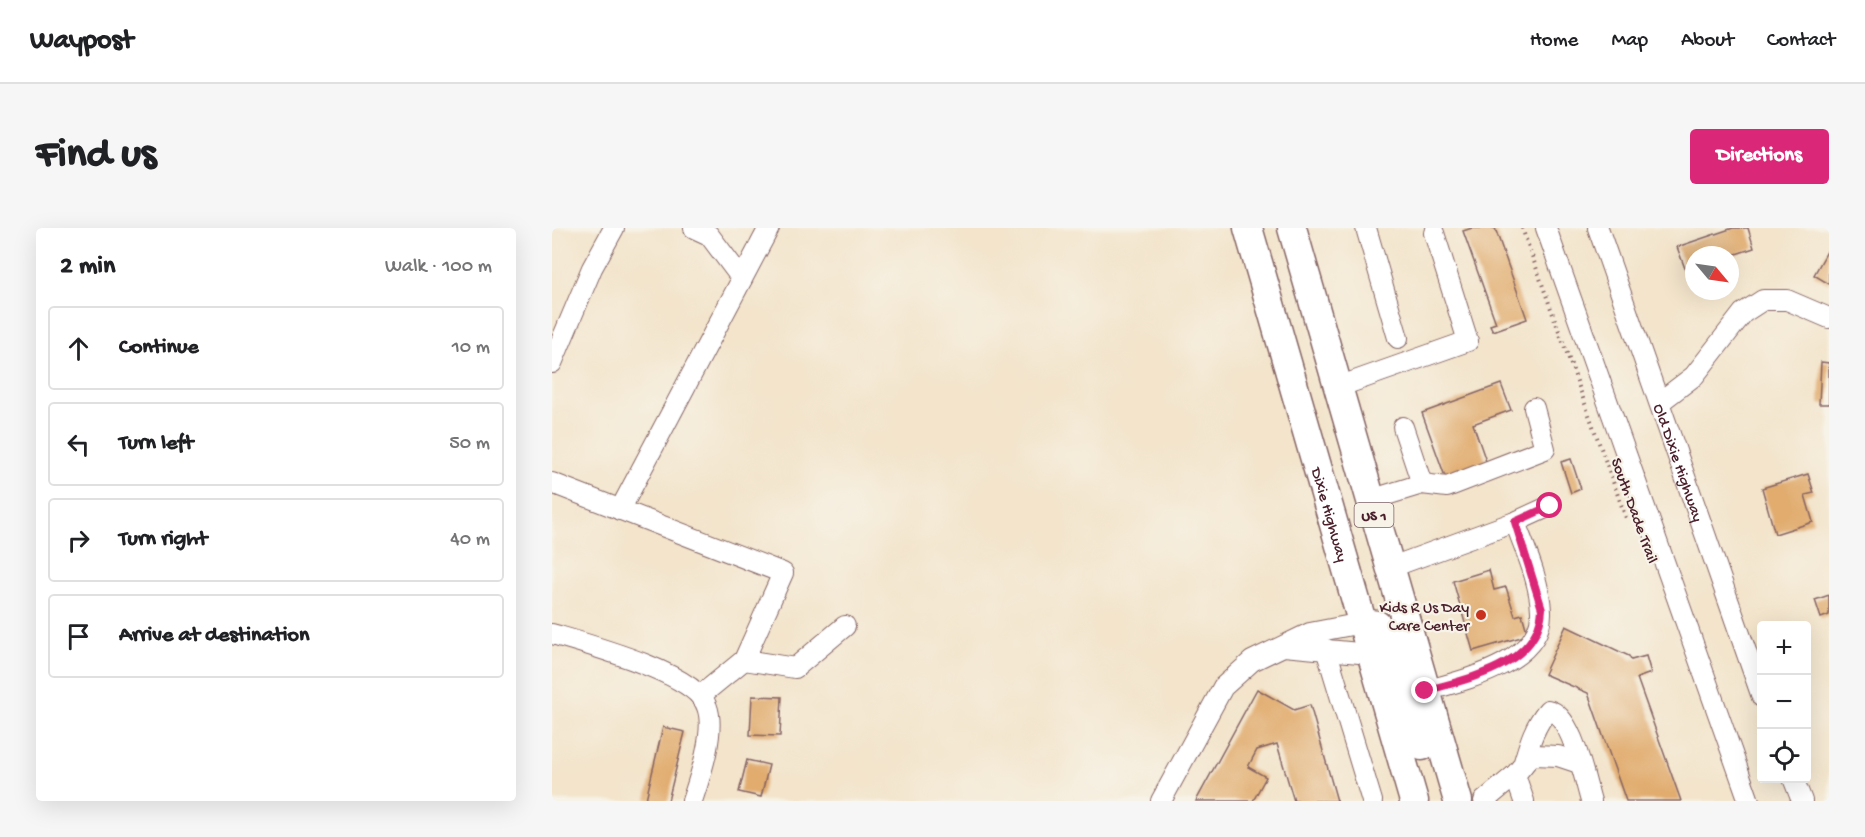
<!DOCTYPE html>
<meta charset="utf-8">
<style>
:root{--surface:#fff;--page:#f6f6f6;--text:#202124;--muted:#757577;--line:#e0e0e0;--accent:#db2777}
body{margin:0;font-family:"Gochi Hand",sans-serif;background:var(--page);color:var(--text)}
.controls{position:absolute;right:18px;bottom:18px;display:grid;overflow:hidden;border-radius:6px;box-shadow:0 6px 24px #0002}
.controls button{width:54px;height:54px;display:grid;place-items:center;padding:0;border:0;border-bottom:2px solid var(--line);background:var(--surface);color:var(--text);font:30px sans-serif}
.compass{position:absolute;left:1133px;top:18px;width:54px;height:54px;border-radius:50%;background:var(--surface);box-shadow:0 6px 24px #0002;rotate:119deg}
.stop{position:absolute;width:18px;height:18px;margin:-14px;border:4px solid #db2777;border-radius:50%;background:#fff}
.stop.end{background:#db2777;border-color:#fff;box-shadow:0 2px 6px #0008}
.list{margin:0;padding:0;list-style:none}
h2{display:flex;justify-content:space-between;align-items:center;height:78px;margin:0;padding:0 24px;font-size:26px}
h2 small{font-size:20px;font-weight:400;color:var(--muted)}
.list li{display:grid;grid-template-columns:39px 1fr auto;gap:18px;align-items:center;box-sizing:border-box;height:84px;margin:0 12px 12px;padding:0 12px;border:2px solid var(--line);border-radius:6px}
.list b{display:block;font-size:22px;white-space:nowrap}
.list em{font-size:20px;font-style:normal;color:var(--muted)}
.icon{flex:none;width:33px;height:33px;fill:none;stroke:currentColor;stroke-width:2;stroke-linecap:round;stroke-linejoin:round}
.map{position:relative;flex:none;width:1277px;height:573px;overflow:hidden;border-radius:6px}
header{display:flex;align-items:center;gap:36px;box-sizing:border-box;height:84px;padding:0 30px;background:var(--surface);border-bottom:2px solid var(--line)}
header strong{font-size:28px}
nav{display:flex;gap:33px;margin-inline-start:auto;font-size:21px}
.intro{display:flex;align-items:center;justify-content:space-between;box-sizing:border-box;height:144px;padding:0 36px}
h1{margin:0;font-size:42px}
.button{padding:15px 27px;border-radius:6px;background:var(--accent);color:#fff;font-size:21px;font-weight:700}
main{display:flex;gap:36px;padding:0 36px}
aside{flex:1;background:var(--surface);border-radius:6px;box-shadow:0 6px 24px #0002}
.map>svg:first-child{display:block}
</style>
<header>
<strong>Waypost</strong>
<nav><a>Home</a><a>Map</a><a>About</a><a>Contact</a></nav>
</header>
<div class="intro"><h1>Find us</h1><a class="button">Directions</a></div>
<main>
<aside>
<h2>2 min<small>Walk · 100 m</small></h2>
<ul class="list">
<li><svg class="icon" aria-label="ahead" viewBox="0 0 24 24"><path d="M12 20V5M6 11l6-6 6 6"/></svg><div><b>Continue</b></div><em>10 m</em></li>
<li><svg class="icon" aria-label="left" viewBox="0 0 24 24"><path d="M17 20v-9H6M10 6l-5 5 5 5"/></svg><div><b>Turn left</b></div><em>50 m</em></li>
<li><svg class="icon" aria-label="right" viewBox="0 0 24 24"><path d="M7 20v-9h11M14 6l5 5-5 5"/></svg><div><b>Turn right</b></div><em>40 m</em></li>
<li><svg class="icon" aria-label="arrive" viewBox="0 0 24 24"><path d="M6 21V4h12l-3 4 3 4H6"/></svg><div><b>Arrive at destination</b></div></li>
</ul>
</aside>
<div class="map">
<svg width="1277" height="573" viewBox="0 0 1277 573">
<rect width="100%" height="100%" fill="#f7f3e8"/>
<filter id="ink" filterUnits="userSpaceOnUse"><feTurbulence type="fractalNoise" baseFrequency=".0167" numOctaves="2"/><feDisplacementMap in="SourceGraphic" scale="12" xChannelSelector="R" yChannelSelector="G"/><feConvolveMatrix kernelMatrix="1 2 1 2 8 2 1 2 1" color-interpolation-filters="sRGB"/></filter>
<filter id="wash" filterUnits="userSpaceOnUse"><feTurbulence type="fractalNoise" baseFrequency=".008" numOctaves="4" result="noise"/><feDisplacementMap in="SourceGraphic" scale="24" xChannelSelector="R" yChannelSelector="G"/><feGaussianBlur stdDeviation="1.35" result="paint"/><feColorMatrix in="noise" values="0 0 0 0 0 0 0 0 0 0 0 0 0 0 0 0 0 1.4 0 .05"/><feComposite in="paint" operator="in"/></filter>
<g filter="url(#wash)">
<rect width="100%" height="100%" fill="#f3e4cb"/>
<g id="blocks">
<g fill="#e1ac6e">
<path d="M920 0H943L975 91 941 103 938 97 944 95 911 3Z"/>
<path d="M1181 0H1196L1202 20 1178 28 1142 27V41L1134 43 1125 19Z"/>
<path d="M1277 20V56L1262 47Z"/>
<path d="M1269 134 1277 135V176H1267Z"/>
<path d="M949 156 959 182 921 196 935 236 894 251 870 185Z"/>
<path d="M1019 231 1029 261 1019 265 1009 234Z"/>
<path d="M1256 246 1262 265 1253 267 1261 294 1223 306 1210 260Z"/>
<path d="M937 342 942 362 954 359 963 388 970 386 976 407 921 423 901 353Z"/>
<path d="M1277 367V387L1269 390 1263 372Z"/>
<path d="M1014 398 1077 428 1079 432 1094 428 1099 445 1085 450 1129 573H1074L1036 465 992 446Z"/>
<path d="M705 461 742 482 758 477 785 573H742L725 516 705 522 696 539 714 549 701 573H644Z"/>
<path d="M200 468 230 469 228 508 198 507Z"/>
<path d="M111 499 133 504 116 573H105L94 571Z"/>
<path d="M195 532 217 537 209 569 187 564Z"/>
</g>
</g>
</g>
<g filter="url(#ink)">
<use href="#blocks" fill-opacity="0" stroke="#856463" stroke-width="1.5"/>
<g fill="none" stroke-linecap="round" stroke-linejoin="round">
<g stroke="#856463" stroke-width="22">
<g id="minor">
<path d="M142 0 157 7 190 51"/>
<path d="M814 0 846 110"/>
<path d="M994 0 1197 573"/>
<path id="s1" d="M1046 0 1210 469"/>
<path d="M0 135 40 40 62 0"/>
<path d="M786 159 916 113 882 5"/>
<path d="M1108 174 1142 148 1191 85 1211 72H1235L1277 90"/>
<path d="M851 199 870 256"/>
<path d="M0 255 231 345 192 432 148 468"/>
<path d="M818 272 870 256 895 259 993 221 982 180"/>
<path d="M68 282 217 0"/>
<path d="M837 340 963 294 998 278"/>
<path d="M0 406C34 416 144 445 155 479 164 503 148 549 140 573"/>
<path d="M732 418 818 426"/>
<path d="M774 421 820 573"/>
<path d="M192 432 243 440 293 398"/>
<path d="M873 463C912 452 991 435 989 383 988 354 973 321 963 294"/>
<path d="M971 537C977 517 982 498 996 482 1020 486 1032 550 1039 573"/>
<path d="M963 547 972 573"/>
<path d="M1241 550 1250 573"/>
<path d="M609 573 671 459 700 433 758 405 810 395"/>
<path d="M932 573 963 547 977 530 983 527 1006 528 1027 535"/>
</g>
</g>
<g stroke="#856463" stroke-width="31">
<g id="highway">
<path id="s2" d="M696 0 862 573"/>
<path d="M740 0 906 573"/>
<path d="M810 395 825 397 833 405 870 518"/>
</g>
</g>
<path stroke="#856463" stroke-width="4" stroke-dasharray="1.5 4.5" stroke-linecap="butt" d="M970 0 1074 290"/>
<use href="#minor" stroke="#fff" stroke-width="20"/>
<use href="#highway" stroke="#fff" stroke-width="28"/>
</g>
</g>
<g fill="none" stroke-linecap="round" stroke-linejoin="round" filter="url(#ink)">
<path stroke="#db2777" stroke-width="8" d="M873 463C918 450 987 437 990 381L963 294 998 278"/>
</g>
<circle fill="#c8321e" stroke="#f7f3e8" stroke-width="2" cx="929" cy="387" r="6"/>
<g text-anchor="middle" stroke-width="4.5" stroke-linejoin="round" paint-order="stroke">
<rect fill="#f7f3e8" stroke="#7e5f64" stroke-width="1.5" x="802.5" y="275" width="39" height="24" rx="4.5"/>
<g font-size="15" font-weight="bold" fill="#4a1f2b">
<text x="822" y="292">US 1</text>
</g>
<g font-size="16" fill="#4a1f2b" stroke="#f7f3e8">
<text dy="6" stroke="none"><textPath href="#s1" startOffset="248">Old Dixie Highway</textPath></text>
<text transform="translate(1084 282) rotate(70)" y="6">South Dade Trail</text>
<text dy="6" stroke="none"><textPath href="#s2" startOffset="298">Dixie Highway</textPath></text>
</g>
<g font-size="16" fill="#4a1f2b" stroke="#f7f3e8" text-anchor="end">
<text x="917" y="384">Kids R Us Day<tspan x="917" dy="18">Care Center</tspan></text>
</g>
</g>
</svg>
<div class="controls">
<button>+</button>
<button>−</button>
<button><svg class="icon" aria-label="locate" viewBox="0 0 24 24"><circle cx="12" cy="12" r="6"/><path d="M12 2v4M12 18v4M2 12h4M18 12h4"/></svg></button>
</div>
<svg class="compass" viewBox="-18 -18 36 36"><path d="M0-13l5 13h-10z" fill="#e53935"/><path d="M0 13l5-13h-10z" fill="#757577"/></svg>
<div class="stop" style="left:998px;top:278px"></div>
<div class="stop end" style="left:873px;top:463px"></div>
</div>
</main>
